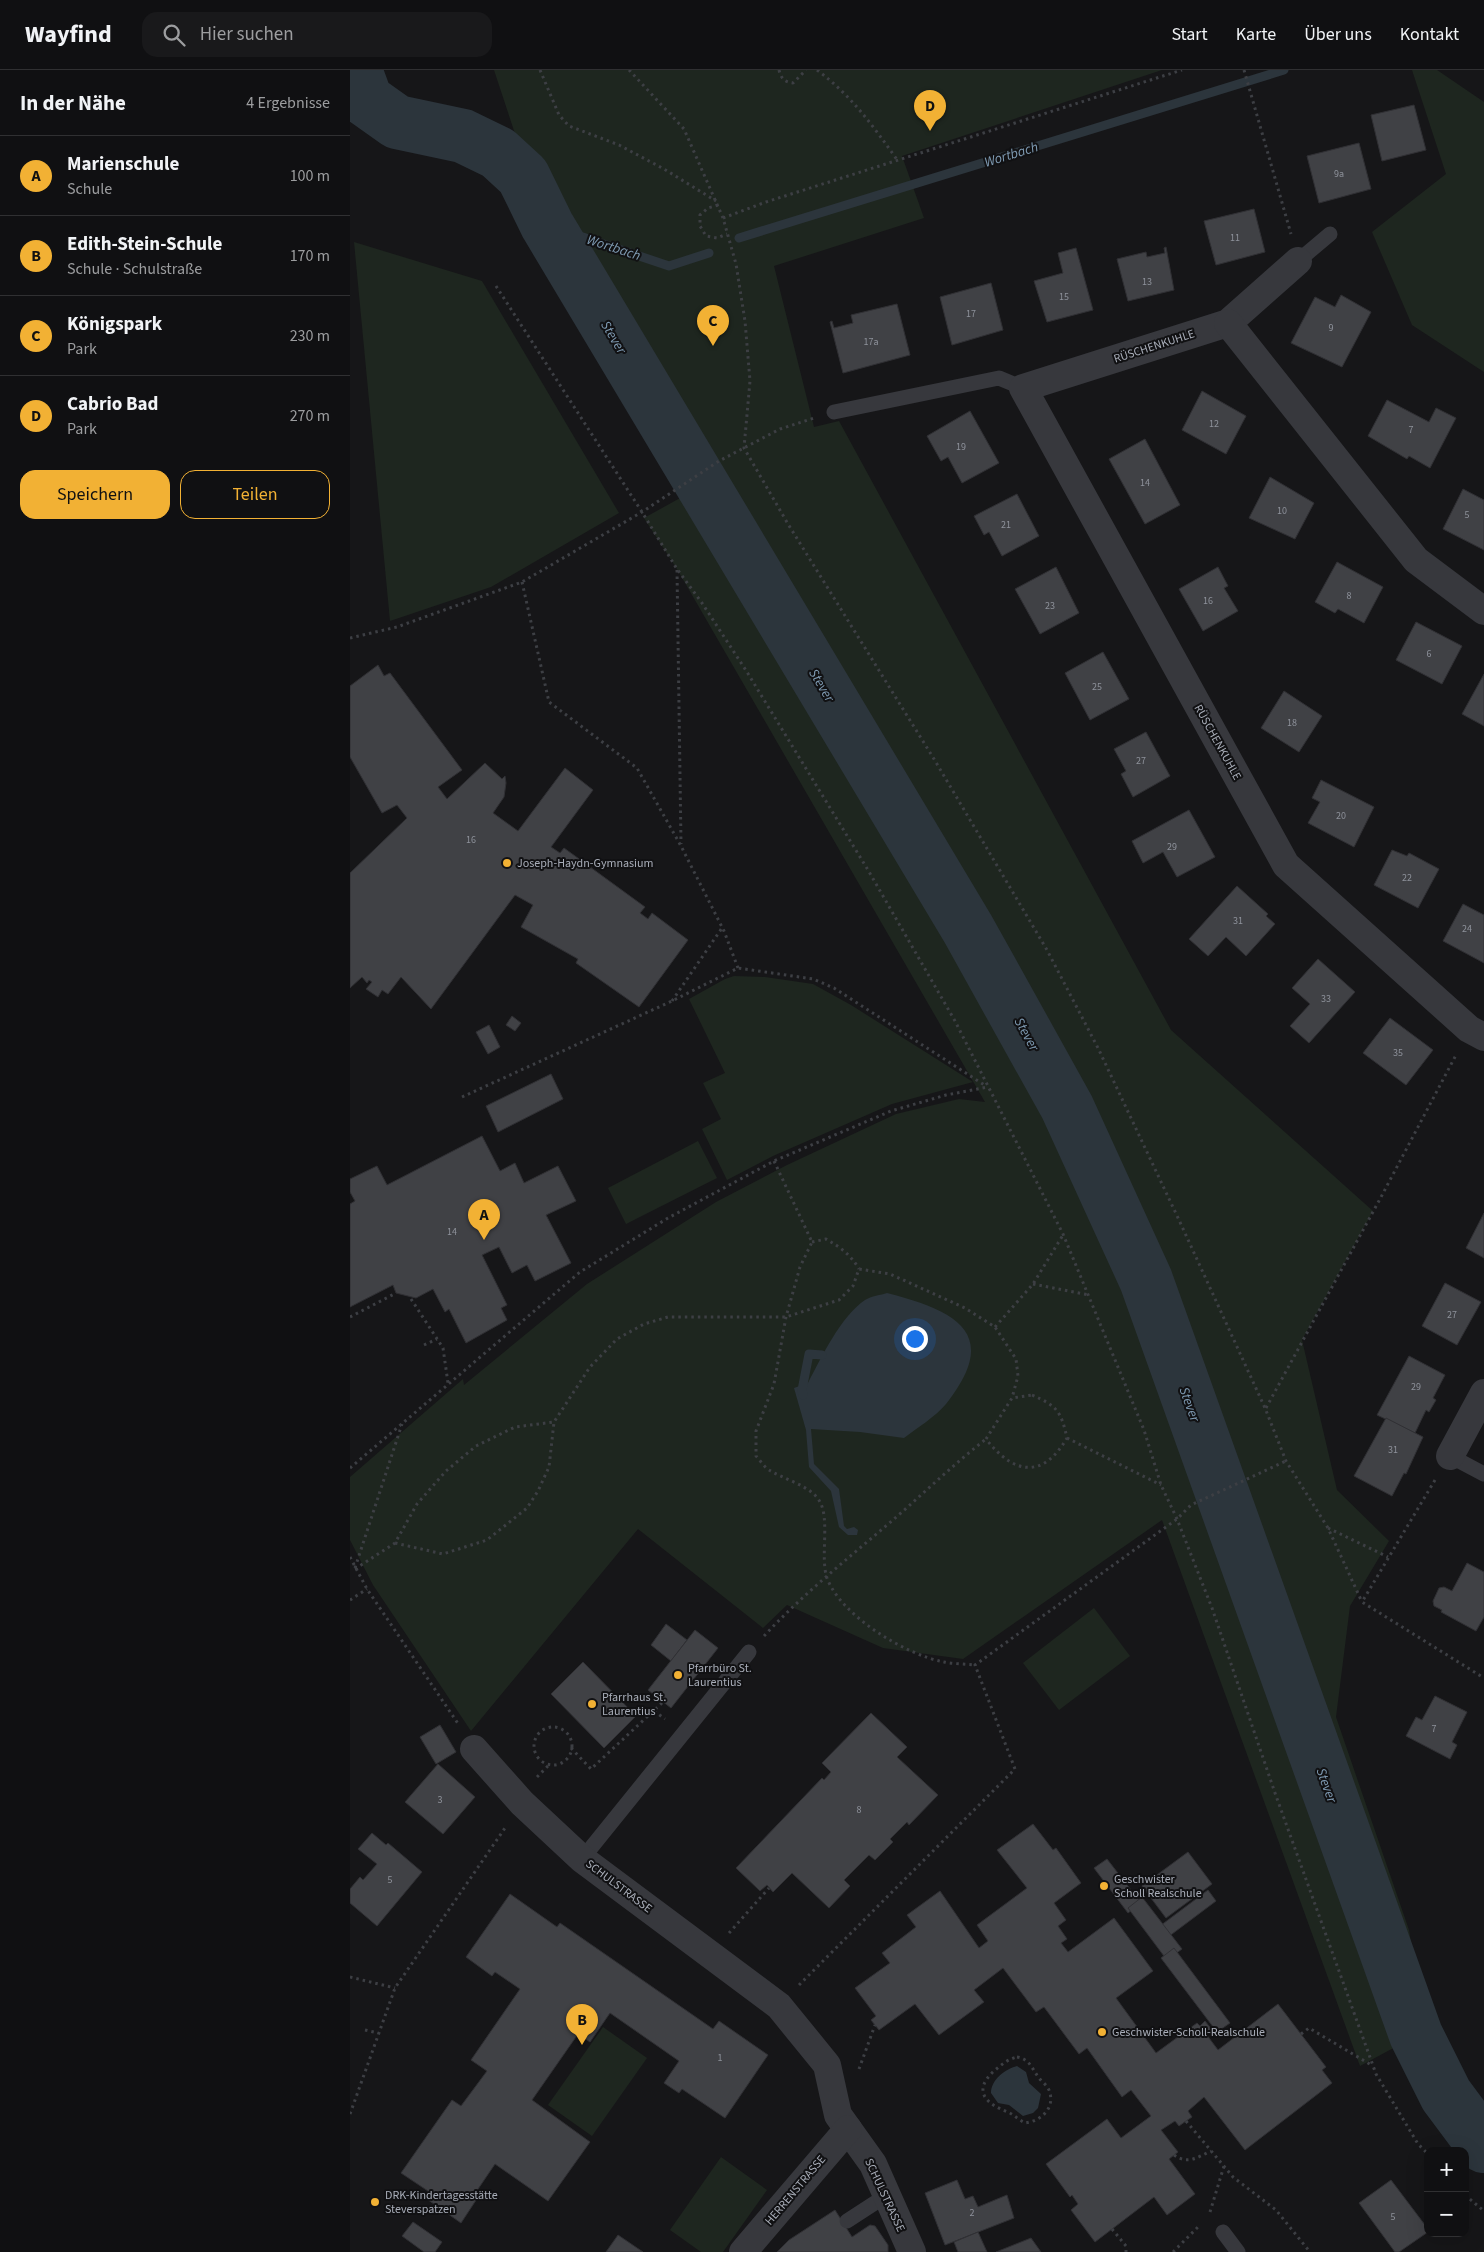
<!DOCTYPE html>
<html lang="de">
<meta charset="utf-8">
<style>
:root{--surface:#101012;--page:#19191b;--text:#f1f3f6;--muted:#9c9d9f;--line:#303032;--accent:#f2b134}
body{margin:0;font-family:"Source Sans 3",sans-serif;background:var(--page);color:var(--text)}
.controls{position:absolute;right:15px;bottom:15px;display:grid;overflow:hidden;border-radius:10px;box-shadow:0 5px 20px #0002}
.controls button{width:45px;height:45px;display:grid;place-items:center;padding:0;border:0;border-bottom:1px solid var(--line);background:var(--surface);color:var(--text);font:25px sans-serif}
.you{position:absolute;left:564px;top:1268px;width:18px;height:18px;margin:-12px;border:4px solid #fff;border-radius:50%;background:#1a73e8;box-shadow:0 0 0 8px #1a73e833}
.badge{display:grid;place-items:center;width:32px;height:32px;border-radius:50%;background:var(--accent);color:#111;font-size:16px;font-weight:700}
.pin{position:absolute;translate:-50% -41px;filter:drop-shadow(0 1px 2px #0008)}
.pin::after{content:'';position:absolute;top:26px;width:18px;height:15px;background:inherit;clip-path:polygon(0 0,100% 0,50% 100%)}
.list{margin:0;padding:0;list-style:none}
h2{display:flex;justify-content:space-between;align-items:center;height:65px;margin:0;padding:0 20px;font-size:21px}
h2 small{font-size:16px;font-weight:400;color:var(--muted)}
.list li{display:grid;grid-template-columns:32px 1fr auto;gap:15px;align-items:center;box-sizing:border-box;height:80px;padding:0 20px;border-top:1px solid var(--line)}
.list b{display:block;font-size:19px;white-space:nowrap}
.list p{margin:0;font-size:16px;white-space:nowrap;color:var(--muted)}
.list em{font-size:16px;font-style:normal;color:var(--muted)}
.actions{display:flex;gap:10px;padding:15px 20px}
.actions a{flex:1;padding:11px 0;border:1px solid var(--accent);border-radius:15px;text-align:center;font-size:18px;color:var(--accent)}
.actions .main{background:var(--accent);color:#111}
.icon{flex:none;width:28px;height:28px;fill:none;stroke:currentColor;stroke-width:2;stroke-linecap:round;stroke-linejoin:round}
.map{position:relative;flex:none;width:1134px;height:2182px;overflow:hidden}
header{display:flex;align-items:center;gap:30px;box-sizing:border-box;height:70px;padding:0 25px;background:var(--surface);border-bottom:1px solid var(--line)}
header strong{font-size:24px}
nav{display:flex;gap:28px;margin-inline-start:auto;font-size:18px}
.search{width:350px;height:45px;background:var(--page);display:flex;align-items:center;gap:12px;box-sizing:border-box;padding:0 18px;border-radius:15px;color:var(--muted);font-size:19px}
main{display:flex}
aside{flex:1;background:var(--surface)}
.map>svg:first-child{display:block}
</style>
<header>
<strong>Wayfind</strong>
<div class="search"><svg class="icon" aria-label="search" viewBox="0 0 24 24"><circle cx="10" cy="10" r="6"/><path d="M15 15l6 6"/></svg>Hier suchen</div>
<nav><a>Start</a><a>Karte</a><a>Über uns</a><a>Kontakt</a></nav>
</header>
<main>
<aside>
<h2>In der Nähe<small>4 Ergebnisse</small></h2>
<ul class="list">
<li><span class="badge">A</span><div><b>Marienschule</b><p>Schule</p></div><em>100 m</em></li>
<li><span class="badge">B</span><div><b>Edith-Stein-Schule</b><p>Schule · Schulstraße</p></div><em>170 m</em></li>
<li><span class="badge">C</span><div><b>Königspark</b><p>Park</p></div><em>230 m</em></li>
<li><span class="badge">D</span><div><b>Cabrio Bad</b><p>Park</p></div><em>270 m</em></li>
</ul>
<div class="actions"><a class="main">Speichern</a><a>Teilen</a></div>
</aside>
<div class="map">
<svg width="1134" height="2182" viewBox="0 0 1134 2182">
<rect width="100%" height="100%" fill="#161618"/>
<g fill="#1e261f">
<path d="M144 0H812L552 86 574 148 424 196 464 357 489 351 821 960 1023 1141 952 1270 987 1420 1039 1471 1000 1536 986 1647 1059 1860 1075 1961 1010 1996 812 1450 613 1589 533 1578 437 1535 413 1558 288 1459 121 1661 23 1515 0 1470V1407L113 1309 114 1315 237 1214 366 1132 437 1095 546 1044 609 1029 635 1032 327 499 294 448 359 412 171 82Z"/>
<path d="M1062 0H1087L1134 32V302L1062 255 1022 162 1096 104Z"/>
<path d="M4 172 132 211 269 443 141 517 40 551Z"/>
<path d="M384 906 415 907 463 914 501 935 623 1012 542 1034 423 1086 377 1110 352 1059 371 1049 353 1013 375 1003 339 929 375 909Z"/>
<path d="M348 1071 367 1108 276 1154 258 1118Z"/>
<path d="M744 1538 780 1586 709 1640 673 1593Z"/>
<path d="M253 1957 297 1988 242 2066 198 2035Z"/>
<path d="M371 2087 417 2120 373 2182H351L320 2160Z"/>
</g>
<g fill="#2c353c">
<path d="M537 1223C606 1241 652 1263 596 1334 585 1347 567 1358 554 1368L510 1362 461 1359 464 1394 489 1419 494 1456 497 1459 504 1457 508 1460 507 1465H498L489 1457 481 1421 459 1397 456 1360 444 1318 458 1313C471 1288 491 1246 515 1230 521 1226 531 1225 537 1223Z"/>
<path d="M667 1996 676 2002 679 2013 691 2024 688 2038 683 2043 673 2046 659 2035 648 2033 641 2023C641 2010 655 1999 667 1996Z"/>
</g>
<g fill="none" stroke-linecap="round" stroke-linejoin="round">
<g stroke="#2c353c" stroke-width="9">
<path d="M197 155 319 196 359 183"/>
<path d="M389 168 934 0"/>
<path d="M453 1325 452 1320 459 1284 472 1285"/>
</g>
<path stroke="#2c353c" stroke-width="54" d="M5 0 16 30 47 52 113 66 148 83 173 106 197 155 618 859 717 1037 796 1210 1066 1965 1096 2025 1134 2076"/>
</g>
<g fill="#404145" stroke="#303034">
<path d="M1064 35 1076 80 1032 91 1021 45Z"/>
<path d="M1009 73 1021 119 969 133 957 86Z"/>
<path d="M904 139 915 182 866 195 854 151Z"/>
<path d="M816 177 824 220 778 231 767 189 796 182 797 187 815 183 814 178Z"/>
<path d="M726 178 743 240 697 252 684 211 713 203 708 183Z"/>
<path d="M641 213 653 260 602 275 590 227Z"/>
<path d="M991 225 1021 242 992 297 941 273 965 227 985 237Z"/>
<path d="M547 234 560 285 493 303 480 252 482 251 484 258 503 253 501 245Z"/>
<path d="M852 321 896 346 876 384 832 360Z"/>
<path d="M1037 330 1079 352 1086 338 1106 348 1080 398 1059 386 1057 389 1018 366Z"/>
<path d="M620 341 649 393 612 413 598 387 591 391 577 366Z"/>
<path d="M795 369 830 435 795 454 759 389Z"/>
<path d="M920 407 964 433 945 469 899 448Z"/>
<path d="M1113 419 1134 430V480L1093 459Z"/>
<path d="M667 424 689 466 652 486 639 462 634 465 624 446Z"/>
<path d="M987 492 1033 517 1014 553 988 539 985 543 965 532Z"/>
<path d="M706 497 729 543 690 564 665 519Z"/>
<path d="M868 497 878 516 874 518 888 541 853 561 829 519Z"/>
<path d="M1066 552 1112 576 1092 614 1046 590Z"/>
<path d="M753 582 779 629 740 650 715 603Z"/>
<path d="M28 595 34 606 40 603 112 700 88 717 97 729 135 693 152 709 155 706 156 713 154 727 143 743 168 761 215 698 243 720 201 777 210 783 214 778 295 837 290 843 298 849 302 843 338 870 289 937 226 893 228 889 171 857 183 835 165 825 81 939 51 907 38 924 32 920 28 927 16 919 22 912 19 910 17 913 12 907 0 918V803L57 748 47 735 32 743 0 687V616Z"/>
<path d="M1134 604V656L1112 644Z"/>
<path d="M934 621 972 646 949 682 911 658Z"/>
<path d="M796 662 820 706 783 727 771 704 776 701 764 679Z"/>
<path d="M971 710 1024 737 1004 777 958 753 970 732 962 728Z"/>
<path d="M839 740 865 787 827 807 813 782 793 793 782 771Z"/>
<path d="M1042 780 1057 786 1059 783 1089 799 1068 838 1024 815Z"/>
<path d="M887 816 918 844 916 846 925 854 896 886 876 867 858 886 839 869Z"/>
<path d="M1113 834 1134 845V893L1093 871Z"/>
<path d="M968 889 1005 922 959 973 940 956 960 934 942 918Z"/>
<path d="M162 946 171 953 165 961 156 955Z"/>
<path d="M1040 948 1083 980 1056 1015 1013 983Z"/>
<path d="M139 955 150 977 138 984 126 962Z"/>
<path d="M201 1004 213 1029 148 1062 136 1036Z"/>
<path d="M132 1066 150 1101 165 1093 174 1113 208 1096 226 1131 196 1145 221 1193 185 1211 177 1195 162 1203 149 1177 132 1185 157 1235 151 1238 157 1250 116 1273 99 1239 95 1242 83 1219 66 1228 46 1223 43 1215 0 1237V1134L5 1131 0 1122V1109L27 1096 37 1115Z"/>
<path d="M1134 1143V1188L1116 1178Z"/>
<path d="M1095 1213 1131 1232 1107 1275 1072 1256Z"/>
<path d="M1059 1286 1095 1305 1083 1328 1086 1330 1079 1342 1076 1340 1065 1363 1027 1345Z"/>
<path d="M1036 1348 1073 1367 1056 1404 1054 1403 1042 1426 1004 1406Z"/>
<path d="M1117 1493 1134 1502V1547L1126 1561 1091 1542 1092 1540 1084 1536 1083 1531 1089 1518 1094 1517 1102 1521Z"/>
<path d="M316 1554 337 1570 321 1591 301 1575Z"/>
<path d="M345 1560 368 1578 321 1638 298 1620Z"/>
<path d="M233 1592 286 1646 254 1678 201 1624Z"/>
<path d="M1085 1626 1117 1642 1102 1672 1107 1675 1100 1689 1056 1666 1066 1647 1072 1650Z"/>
<path d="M521 1643 557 1677 547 1687 588 1725 559 1755 557 1752 540 1769 543 1772 525 1790 519 1785 494 1810 500 1816 479 1838 442 1803 423 1822 417 1815 410 1821 386 1798 472 1708 474 1710 481 1702 472 1693Z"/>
<path d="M90 1655 106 1682 86 1694 70 1667Z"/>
<path d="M88 1694 125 1727 93 1764 55 1732Z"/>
<path d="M683 1754 703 1780 706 1778 731 1813 704 1833 716 1850 708 1856 717 1869 711 1873 718 1882 764 1848 803 1901 766 1928 806 1983 847 1953 850 1956 855 1951 862 1960 856 1964 868 1980 928 1934 976 1997 972 2000 982 2013 895 2080 854 2027 838 2041 842 2047 836 2051 829 2056 825 2051 811 2060 828 2082 819 2089 845 2124 817 2145 804 2127 745 2172 721 2140 728 2134 722 2125 720 2127 696 2094 757 2049 771 2068 801 2046 781 2020 772 2027 737 1978 729 1984 694 1937 686 1942 653 1898 624 1920 634 1932 589 1965 565 1934 529 1960 521 1950 526 1946 505 1918 540 1893 532 1883 566 1857 557 1845 590 1821 629 1878 638 1871 627 1855 677 1818 647 1780Z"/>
<path d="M22 1763 36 1775 38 1773 72 1802 27 1856 0 1833V1819L10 1807 13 1810 27 1794 8 1779Z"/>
<path d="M838 1782 862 1814 816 1848 792 1816Z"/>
<path d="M757 1789 791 1833 778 1843 744 1798Z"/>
<path d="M858 1820 866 1831 818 1867 810 1856Z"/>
<path d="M160 1824 207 1857 210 1853 363 1959 369 1951 418 1985 375 2048 332 2019 329 2023 314 2013 329 1991 260 1943 240 1972 228 1964 182 2030 240 2072 198 2131 145 2094 126 2122 130 2124 111 2153 74 2127 78 2121 51 2103 102 2030 111 2036 137 2001 121 1990 170 1919 145 1902 142 1906 116 1887Z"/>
<path d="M792 1827 832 1879 817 1890 778 1838Z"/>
<path d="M824 1878 880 1953 867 1962 811 1888Z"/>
<path d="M607 2110 615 2129 623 2126 628 2137 657 2125 664 2148 595 2175 575 2123Z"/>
<path d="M1041 2110 1078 2159V2162L1049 2182H1045L1009 2133Z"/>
<path d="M485 2140 502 2167 520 2155 525 2156 538 2175V2182H427L439 2170Z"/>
<path d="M63 2152 92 2172 85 2182H74L52 2166Z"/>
<path d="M628 2162 637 2182H608L604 2172Z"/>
<path d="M268 2165 293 2182H256Z"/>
<path d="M681 2168 691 2182H646Z"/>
</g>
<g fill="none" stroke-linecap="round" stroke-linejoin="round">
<g stroke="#3d3f44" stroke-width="3" stroke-dasharray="2.5 4" stroke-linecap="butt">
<path d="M190 0 209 45 219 56 269 75 314 99 366 131"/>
<path d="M279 0 334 59 373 148 386 194 395 251 400 311 394 378 438 454 584 689 697 880 748 978 829 1150 915 1338 936 1391 978 1458 1012 1532"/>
<path d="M429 0C431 8 434 12 443 13L456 0"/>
<path d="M467 0C502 26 523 56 548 91"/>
<path d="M894 0 941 164"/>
<path d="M368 135 358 138 350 145V156L356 166 367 168 377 164"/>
<path d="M373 148 416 132 832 0"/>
<path d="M146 216 292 442 327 499 352 533 397 602 518 800 605 951 713 1164 794 1360 811 1415 827 1449 862 1538 925 1723 1026 2004 1068 2074 1078 2084"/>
<path d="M327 500 331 774"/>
<path d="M172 512 199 632 287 698 331 776 374 861 388 898"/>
<path d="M0 568 47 557 172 512 292 442 369 391 430 359 464 348"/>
<path d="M322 931 372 858"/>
<path d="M112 1027 322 931 388 898 463 909 484 918 636 1016"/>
<path d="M424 1091 462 1172 450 1197 436 1247 424 1314 406 1361V1386C410 1390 414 1397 419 1400 433 1409 462 1416 470 1432 480 1450 470 1488 477 1508 491 1546 556 1585 594 1592 604 1594 615 1594 625 1595"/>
<path d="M462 1172 476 1169C490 1177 501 1185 509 1199"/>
<path d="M683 1214 739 1225"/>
<path d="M61 1229 93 1278 98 1313"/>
<path d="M0 1247 46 1223"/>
<path d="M645 1257 683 1214 713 1165"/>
<path d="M74 1275 87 1269"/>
<path d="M682 1325C707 1336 711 1341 717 1368 693 1409 664 1405 636 1369L662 1328Z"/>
<path d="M916 1338 1030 1129 1106 985"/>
<path d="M717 1368 811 1415"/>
<path d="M0 1398 230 1202 318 1148 424 1091 541 1041 596 1025 638 1017"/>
<path d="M1085 1410 1012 1532 1134 1608"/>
<path d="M978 1458 1038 1487"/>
<path d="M45 1473 93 1484 137 1470 177 1438 188 1421 199 1397 204 1352"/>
<path d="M0 1487 17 1519 109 1655"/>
<path d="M5 1498 52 1354"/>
<path d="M5 1499 45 1473 67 1434 96 1401 126 1376 165 1357 204 1352 240 1297 267 1269 294 1254 318 1247H436L489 1230 503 1216 509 1199 540 1204 615 1238 645 1257 666 1289 668 1306 662 1328"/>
<path d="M0 1530 17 1519"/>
<path d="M414 1566C454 1523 500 1487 544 1449 575 1422 604 1394 636 1369"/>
<path d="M304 1641 315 1649"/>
<circle cx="203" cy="1676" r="19"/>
<path d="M221 1678 241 1699 313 1632"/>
<path d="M187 1707 199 1695"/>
<path d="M379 1863 419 1818"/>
<path d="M0 1907 45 1918"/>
<path d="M449 1915 665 1699 625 1595 827 1449 841 1435 936 1391"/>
<path d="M15 1960 28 1963"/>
<path d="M951 1964 959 1958 1023 1996"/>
<path d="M667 1987C680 1989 682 1999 689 2008 692 2012 697 2015 699 2020 706 2038 691 2051 675 2053 669 2050 664 2045 658 2042 636 2034 622 2021 644 2001 651 1995 658 1989 667 1987Z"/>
<path d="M509 1999 525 1955"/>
<path d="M0 2044 45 1918 155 1758"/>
<path d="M836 2051 883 2107 926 2140 960 2182"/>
<path d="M824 2085C838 2095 848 2087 861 2081"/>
<path d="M1115 2125 1134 2141"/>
<path d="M860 2142 874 2096"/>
<path d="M762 2159 776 2176V2182"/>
<path d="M823 2182 850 2155"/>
</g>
<g stroke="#37383d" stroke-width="15">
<path d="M948 191 980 164"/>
<path d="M484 342 649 308 673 318"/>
<path d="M1100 1386 1134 1404"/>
<path d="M232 1789 399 1582"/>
<path d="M497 2151 537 2125"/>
<path d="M873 2162 888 2182"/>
</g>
<g stroke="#37383d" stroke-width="28">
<path d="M948 191 878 253 673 318 936 795 1119 959 1134 967"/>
<path d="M878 253 1066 490 1134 541"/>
<path d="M1100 1386 1134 1323"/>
<path d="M124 1679 172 1733 232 1789 429 1936 477 1995 488 2045 523 2094 562 2182"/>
<path d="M393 2182 498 2059"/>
</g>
</g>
<g fill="#f2b134" stroke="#111113" stroke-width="2">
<circle cx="157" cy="793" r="5"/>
<circle cx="328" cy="1605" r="5"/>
<circle cx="242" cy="1634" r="5"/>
<circle cx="754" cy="1816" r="5"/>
<circle cx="752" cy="1962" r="5"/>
<circle cx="25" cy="2132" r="5"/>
</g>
<g text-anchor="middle" stroke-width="4" stroke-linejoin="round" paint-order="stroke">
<g font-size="10" fill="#8e929b">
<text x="989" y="107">9a</text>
<text x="885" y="171">11</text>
<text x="797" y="215">13</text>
<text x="714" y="230">15</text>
<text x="621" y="247">17</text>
<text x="981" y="261">9</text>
<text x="521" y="275">17a</text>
<text x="864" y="357">12</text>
<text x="1061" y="363">7</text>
<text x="611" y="380">19</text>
<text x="795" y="416">14</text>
<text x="932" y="444">10</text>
<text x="1117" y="448">5</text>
<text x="656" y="458">21</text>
<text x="999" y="529">8</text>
<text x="858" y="534">16</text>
<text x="700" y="539">23</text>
<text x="1079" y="587">6</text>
<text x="747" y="620">25</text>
<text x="942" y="656">18</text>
<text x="791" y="694">27</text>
<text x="991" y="749">20</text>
<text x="121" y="773">16</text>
<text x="822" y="780">29</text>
<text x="1057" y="811">22</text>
<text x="888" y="854">31</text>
<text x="1117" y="862">24</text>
<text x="976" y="932">33</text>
<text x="1048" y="986">35</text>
<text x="102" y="1165">14</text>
<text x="1102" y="1248">27</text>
<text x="1066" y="1320">29</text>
<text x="1043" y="1383">31</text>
<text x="1084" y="1662">7</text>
<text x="90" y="1733">3</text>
<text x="509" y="1743">8</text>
<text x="40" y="1813">5</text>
<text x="370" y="1991">1</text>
<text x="622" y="2146">2</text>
<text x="1043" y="2150">5</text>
</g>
<g font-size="12" fill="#a8adb8" stroke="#111113">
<text transform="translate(804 276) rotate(-18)" y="4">RÜSCHENKUHLE</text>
<text transform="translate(868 672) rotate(61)" y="4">RÜSCHENKUHLE</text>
<text transform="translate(269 1816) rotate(37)" y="4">SCHULSTRASSE</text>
<text transform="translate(445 2120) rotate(-50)" y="4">HERRENSTRASSE</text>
<text transform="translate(535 2125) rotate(65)" y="4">SCHULSTRASSE</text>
</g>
<g font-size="12" fill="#a8adb8" stroke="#111113" text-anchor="start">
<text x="167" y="797">Joseph-Haydn-Gymnasium</text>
<text x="338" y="1602">Pfarrbüro St.<tspan x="338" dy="14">Laurentius</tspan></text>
<text x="252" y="1631">Pfarrhaus St.<tspan x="252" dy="14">Laurentius</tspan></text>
<text x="764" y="1813">Geschwister<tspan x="764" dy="14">Scholl Realschule</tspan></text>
<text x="762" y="1966">Geschwister-Scholl-Realschule</text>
<text x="35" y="2129">DRK-Kindertagesstätte<tspan x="35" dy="14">Steverspatzen</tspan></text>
</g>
<g font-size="14" font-style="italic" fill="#7f9bb3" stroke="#111113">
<text transform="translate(661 84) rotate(-17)" y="5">Wortbach</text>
<text transform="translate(264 177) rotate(18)" y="5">Wortbach</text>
<text transform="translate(264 267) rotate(59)" y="5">Stever</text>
<text transform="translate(472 615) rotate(59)" y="5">Stever</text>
<text transform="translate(677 964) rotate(61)" y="5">Stever</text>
<text transform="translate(840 1334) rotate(70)" y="5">Stever</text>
<text transform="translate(977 1715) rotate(70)" y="5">Stever</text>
</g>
</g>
</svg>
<div class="controls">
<button>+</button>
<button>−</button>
</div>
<div class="you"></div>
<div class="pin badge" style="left:134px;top:1170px">A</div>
<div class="pin badge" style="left:232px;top:1975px">B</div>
<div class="pin badge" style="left:363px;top:276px">C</div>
<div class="pin badge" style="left:580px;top:61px">D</div>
</div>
</main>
